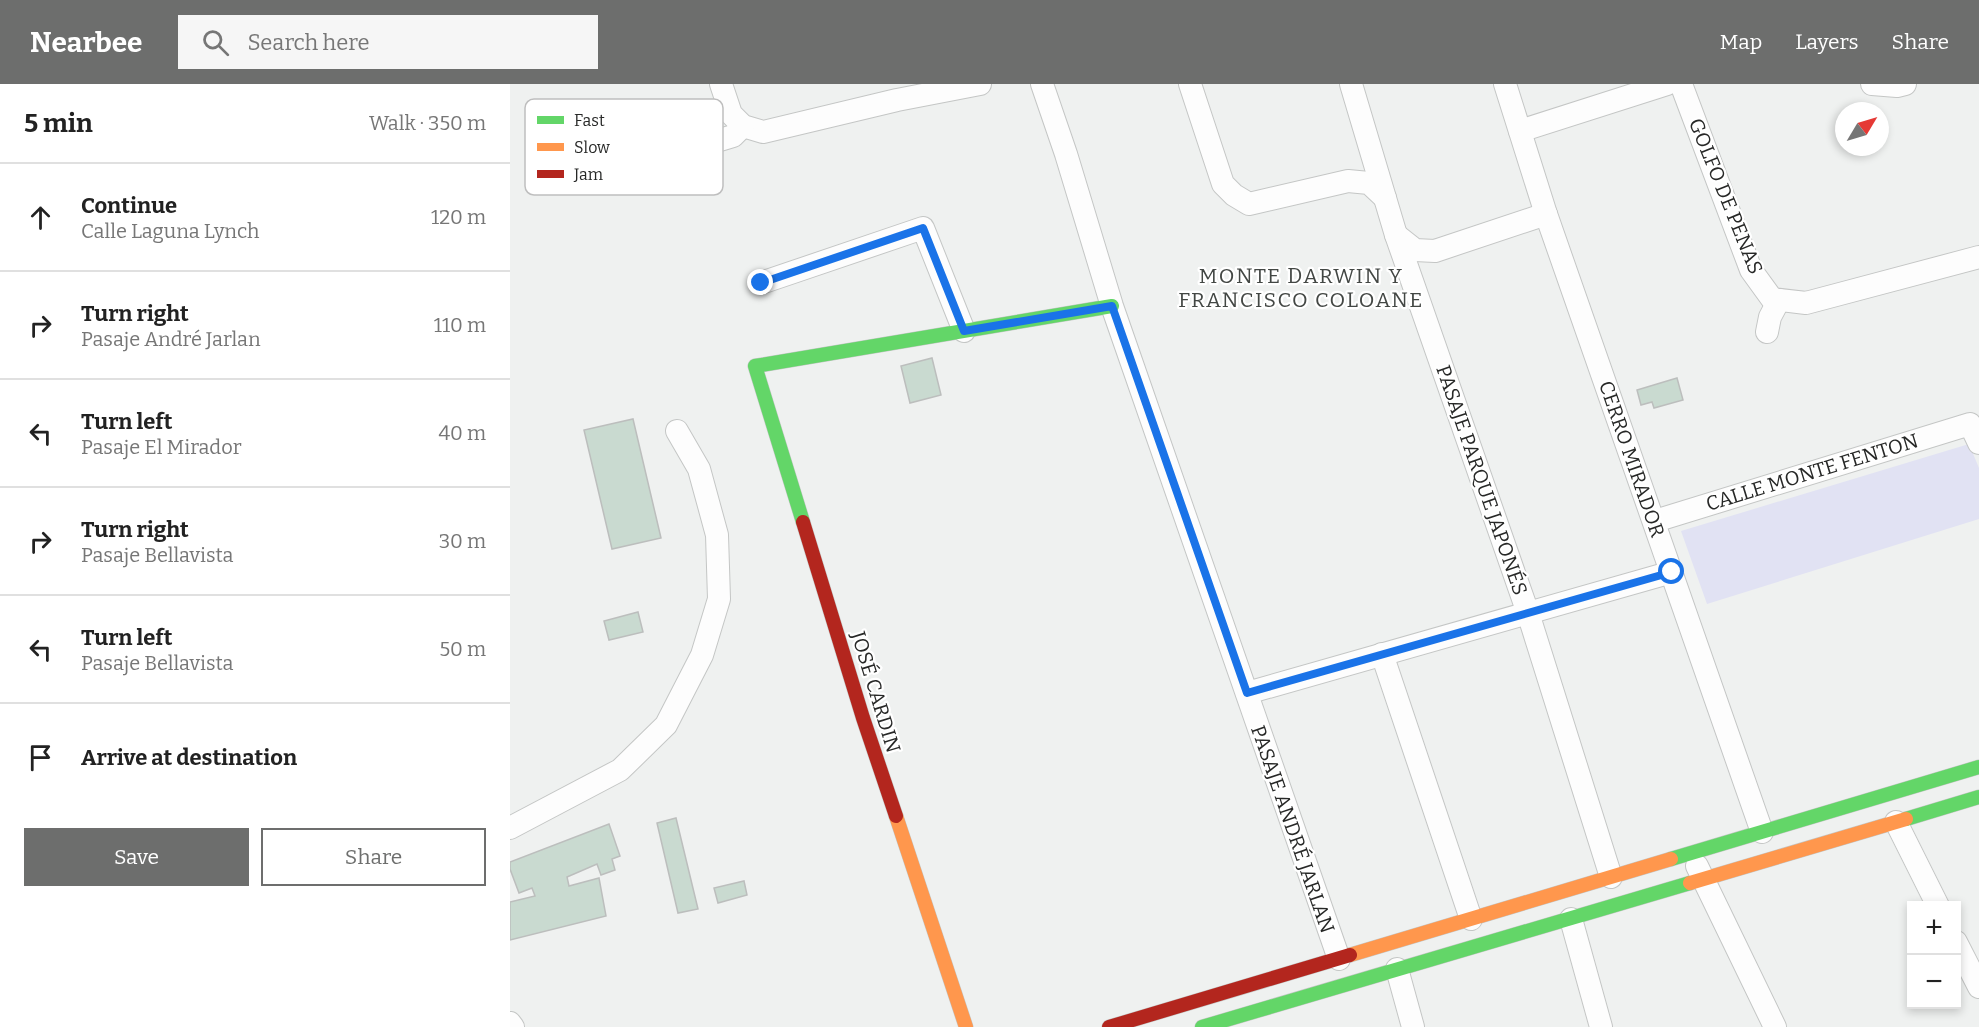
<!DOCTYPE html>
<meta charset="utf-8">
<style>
:root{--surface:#fff;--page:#f6f6f6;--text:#222;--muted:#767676;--line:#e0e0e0;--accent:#6d6e6d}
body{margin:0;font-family:Bitter,serif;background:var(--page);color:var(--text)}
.controls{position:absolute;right:18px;bottom:18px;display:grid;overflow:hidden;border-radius:0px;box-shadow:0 3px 9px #0003}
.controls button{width:54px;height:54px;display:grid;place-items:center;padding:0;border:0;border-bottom:2px solid var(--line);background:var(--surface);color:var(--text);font:30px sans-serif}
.compass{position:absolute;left:1325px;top:18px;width:54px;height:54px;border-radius:50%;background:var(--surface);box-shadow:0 3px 9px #0003;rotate:52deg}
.stop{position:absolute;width:18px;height:18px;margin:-14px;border:4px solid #1a73e8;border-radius:50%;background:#fff}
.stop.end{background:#1a73e8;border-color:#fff;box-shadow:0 2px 6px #0008}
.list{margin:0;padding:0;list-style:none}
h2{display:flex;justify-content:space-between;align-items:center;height:78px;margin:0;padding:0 24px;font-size:26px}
h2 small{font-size:20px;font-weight:400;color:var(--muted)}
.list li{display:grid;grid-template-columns:39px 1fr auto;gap:18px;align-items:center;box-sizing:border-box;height:108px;padding:0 24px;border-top:2px solid var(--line)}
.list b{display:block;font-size:22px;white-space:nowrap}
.list p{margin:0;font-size:20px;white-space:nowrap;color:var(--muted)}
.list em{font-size:20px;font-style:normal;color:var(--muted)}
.actions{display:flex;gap:12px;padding:18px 24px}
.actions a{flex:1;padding:14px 0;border:2px solid var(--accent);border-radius:0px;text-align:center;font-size:21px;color:var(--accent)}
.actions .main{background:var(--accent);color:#fff}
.icon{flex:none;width:33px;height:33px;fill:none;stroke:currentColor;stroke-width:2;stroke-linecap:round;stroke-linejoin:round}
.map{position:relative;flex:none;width:1469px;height:943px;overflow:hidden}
header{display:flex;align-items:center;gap:36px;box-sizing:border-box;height:84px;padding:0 30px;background:var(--accent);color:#fff}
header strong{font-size:28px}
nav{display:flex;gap:33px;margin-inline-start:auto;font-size:21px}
.search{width:420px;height:54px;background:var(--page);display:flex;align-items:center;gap:15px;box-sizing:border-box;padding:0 21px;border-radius:0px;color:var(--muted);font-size:22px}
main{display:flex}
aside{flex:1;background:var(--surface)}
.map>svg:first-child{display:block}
</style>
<header>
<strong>Nearbee</strong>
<div class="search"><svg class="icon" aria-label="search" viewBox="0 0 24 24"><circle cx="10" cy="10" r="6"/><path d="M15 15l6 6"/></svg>Search here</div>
<nav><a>Map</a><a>Layers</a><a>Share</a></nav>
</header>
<main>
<aside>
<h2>5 min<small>Walk · 350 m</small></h2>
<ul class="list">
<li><svg class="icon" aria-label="ahead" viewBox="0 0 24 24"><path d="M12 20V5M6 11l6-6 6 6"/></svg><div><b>Continue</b><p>Calle Laguna Lynch</p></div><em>120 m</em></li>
<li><svg class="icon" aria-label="right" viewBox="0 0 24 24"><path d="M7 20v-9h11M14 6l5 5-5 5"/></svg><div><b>Turn right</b><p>Pasaje André Jarlan</p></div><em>110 m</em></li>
<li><svg class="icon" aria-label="left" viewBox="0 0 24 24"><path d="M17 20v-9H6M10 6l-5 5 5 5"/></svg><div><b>Turn left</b><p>Pasaje El Mirador</p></div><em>40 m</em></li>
<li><svg class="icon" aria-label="right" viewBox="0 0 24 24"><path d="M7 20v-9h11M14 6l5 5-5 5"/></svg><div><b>Turn right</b><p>Pasaje Bellavista</p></div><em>30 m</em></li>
<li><svg class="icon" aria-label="left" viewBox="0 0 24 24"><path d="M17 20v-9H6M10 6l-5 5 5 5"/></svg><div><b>Turn left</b><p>Pasaje Bellavista</p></div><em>50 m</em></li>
<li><svg class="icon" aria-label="arrive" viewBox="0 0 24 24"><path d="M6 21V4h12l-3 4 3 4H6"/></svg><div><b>Arrive at destination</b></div></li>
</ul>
<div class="actions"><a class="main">Save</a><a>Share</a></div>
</aside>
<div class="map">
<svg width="1469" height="943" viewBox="0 0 1469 943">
<rect width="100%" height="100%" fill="#eff1f0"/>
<path fill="#e1e2f3" d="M1459 360 1469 384V435L1197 520 1171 447Z"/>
<g fill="#c9dad0" stroke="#bcbebd" stroke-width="1.5">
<path d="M422 274 431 311 400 319 391 282Z"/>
<path d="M1167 294 1173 316 1144 324 1142 318 1131 321 1127 306Z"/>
<path d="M123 335 151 454 102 465 74 346Z"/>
<path d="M128 528 133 548 99 556 94 537Z"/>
<path d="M166 734 188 825 168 829 147 739Z"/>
<path d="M99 740 110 772 102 775 105 786 91 791 87 780 57 793 59 802 89 794 96 832 0 856V818L25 812 22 804 9 809 0 785V778Z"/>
<path d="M234 797 237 811 208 819 204 804Z"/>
</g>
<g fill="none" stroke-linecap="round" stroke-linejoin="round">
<g stroke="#c4c6c5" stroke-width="24">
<g id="street">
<path d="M211 0 221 30 233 42 253 48 387 16 470 0"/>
<path d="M532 0 556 70 602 222 829 875"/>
<path d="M680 0 713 100 724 111 739 120 838 97 859 99 875 114"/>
<path d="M841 0 886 151 1018 529 1101 793"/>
<path d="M995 0 1036 130 1252 748"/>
<path d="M1171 0 1241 186 1262 215 1296 219 1469 173"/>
<path d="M1362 0 1387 2 1395 0"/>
<path d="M1010 47 1157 0"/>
<path d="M200 59 223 52 233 42"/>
<path d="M886 151 905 166 925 167 1036 130"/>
<path d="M251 199 413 144 454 247"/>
<path d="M1257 248 1260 233 1269 216"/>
<path d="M1145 437 1460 340 1469 359"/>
<path d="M872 570 961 835"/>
<path d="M737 609 1162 488"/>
<path d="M1386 738 1428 822"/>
<path d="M0 744 110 686 156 641 192 571 209 515 207 451 189 385 167 347"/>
<path d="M1187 782 1265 943"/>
<path d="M1061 835 1091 943"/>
<path d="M1446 858 1469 903"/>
<path d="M887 885 903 943"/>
<path d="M0 939 3 943"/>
</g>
</g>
<g stroke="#c4c6c5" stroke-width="15">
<g id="fast">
<path d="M293 438 245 282 602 222"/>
<path d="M1396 735 1469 713"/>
<path d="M1161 775 1469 683"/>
<path d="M692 943 1180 799"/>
</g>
</g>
<g stroke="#c4c6c5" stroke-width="15">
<g id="slow">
<path d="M386 732 456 943"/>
<path d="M1180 799 1396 735"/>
<path d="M840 871 1161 775"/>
</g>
</g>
<g stroke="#c4c6c5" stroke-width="15">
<g id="jam">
<path d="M293 438 353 634 386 732"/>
<path d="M599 943 840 871"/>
</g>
</g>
<use href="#street" stroke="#fdfdfd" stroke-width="22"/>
<use href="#fast" stroke="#63d668" stroke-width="14"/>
<use href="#slow" stroke="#ff974d" stroke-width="14"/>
<use href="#jam" stroke="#b3261e" stroke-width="14"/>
</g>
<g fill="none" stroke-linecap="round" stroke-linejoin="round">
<path stroke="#1a73e8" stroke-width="8" d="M251 199 413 144 454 247 602 222 737 609 1162 488"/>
</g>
<g text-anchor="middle" stroke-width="4.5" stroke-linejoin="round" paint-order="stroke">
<g font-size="20" fill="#272827" stroke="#fff">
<text transform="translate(1216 112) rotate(68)" y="7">GOLFO DE PENAS</text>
<text transform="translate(1122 375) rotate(71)" y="7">CERRO MIRADOR</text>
<text transform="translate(1302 388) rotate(-17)" y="7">CALLE MONTE FENTON</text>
<text transform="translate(972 396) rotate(71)" y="7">PASAJE PARQUE JAPONÉS</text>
<text transform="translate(366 608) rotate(73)" y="7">JOSÉ CARDIN</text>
<text transform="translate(783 745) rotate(71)" y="7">PASAJE ANDRÉ JARLAN</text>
</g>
<g font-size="21" letter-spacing="1.5" fill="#434744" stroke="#fff">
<text x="791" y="199">MONTE DARWIN Y<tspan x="791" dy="24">FRANCISCO COLOANE</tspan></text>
</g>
</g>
<rect x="15" y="15" width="198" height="96" rx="9" fill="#fff" stroke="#bebebe" stroke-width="1.5"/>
<rect x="27" y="32" width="27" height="8" fill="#63d668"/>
<rect x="27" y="59" width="27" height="8" fill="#ff974d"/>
<rect x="27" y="86" width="27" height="8" fill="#b3261e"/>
<g font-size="16" fill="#272827">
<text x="64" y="42">Fast</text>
<text x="64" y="69">Slow</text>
<text x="64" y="96">Jam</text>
</g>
</svg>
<div class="controls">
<button>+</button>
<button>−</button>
</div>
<svg class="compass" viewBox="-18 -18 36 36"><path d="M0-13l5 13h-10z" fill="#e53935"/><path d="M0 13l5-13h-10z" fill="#767676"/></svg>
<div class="stop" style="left:1162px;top:488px"></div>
<div class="stop end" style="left:251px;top:199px"></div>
</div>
</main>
